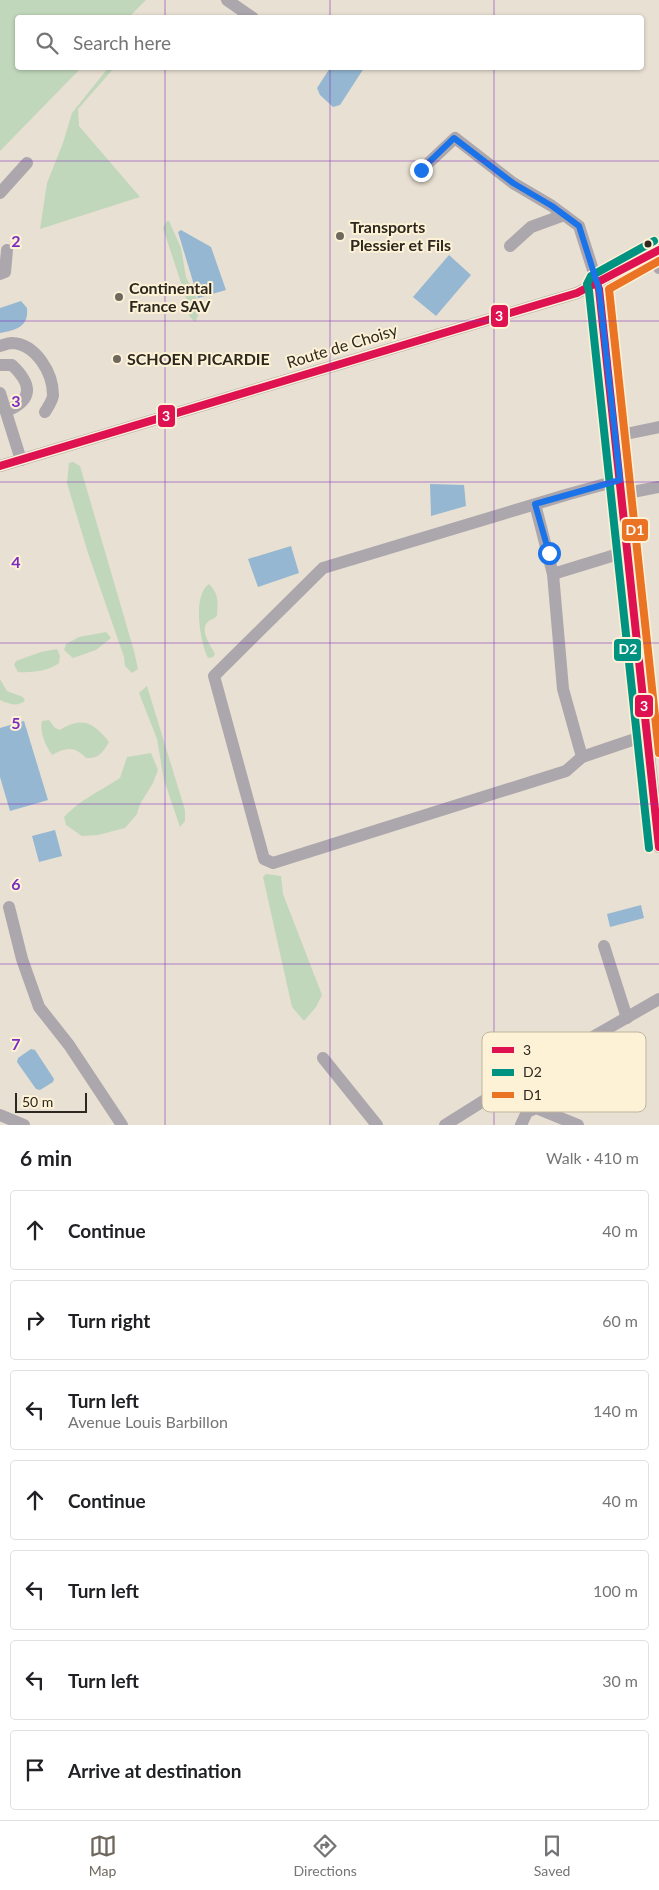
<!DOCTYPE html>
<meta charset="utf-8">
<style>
:root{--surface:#fff;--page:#f6f6f6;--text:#202124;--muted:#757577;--line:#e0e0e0;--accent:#6e685e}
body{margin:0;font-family:Lato,sans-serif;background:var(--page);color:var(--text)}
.scale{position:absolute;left:15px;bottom:12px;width:72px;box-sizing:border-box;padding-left:5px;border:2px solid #2d281f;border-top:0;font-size:14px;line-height:18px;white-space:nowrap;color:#2d281f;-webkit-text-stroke:4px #fdf1d6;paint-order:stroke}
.stop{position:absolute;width:15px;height:15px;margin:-11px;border:4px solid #1a73e8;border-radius:50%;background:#fff}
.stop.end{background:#1a73e8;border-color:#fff;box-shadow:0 1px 5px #0008}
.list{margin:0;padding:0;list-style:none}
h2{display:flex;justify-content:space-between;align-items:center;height:65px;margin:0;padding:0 20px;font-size:21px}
h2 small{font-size:16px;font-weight:400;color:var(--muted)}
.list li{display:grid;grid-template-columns:32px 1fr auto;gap:15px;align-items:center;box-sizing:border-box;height:80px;margin:0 10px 10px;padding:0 10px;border:1px solid var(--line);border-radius:5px}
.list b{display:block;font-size:19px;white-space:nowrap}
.list p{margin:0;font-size:16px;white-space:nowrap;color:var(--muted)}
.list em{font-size:16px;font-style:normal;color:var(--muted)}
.icon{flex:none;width:28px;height:28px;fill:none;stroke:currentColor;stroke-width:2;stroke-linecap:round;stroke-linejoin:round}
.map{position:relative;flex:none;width:659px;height:1125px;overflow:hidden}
.search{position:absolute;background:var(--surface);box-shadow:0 1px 4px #0004;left:15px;right:15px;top:15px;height:55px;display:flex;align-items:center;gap:12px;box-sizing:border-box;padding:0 18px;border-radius:5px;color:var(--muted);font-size:19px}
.sheet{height:695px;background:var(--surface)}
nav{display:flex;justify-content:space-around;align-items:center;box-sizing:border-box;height:70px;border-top:1px solid var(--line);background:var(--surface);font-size:14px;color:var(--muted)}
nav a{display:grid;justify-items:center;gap:2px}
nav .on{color:var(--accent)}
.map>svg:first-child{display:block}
</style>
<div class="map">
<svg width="659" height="1125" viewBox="0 0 659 1125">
<rect width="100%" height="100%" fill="#e8e0d2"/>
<g fill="#c1d7bb">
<path d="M0 0H146L129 17 18 18V68H81L0 151Z"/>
<path d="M108 68H114L78 109 79 126 140 197 40 229 47 183 63 143 72 113Z"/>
<path d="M167 221H169L181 248 186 277 199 303 198 316 195 322 189 316 190 310 163 228Z"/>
<path d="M73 462 80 466 134 651 138 669 132 673 125 666 124 657 88 553 67 483 69 463Z"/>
<path d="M209 584C219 594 218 602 217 616 214 619 209 620 207 623 200 631 211 646 215 654L213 657 208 658C200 642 192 595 209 584Z"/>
<path d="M106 632 111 638 96 650 73 658 64 650 66 644 79 637Z"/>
<path d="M57 649 60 656 59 663C49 671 30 673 18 672L14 665 16 661 41 652Z"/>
<path d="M0 679 7 691 23 697 25 701C17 707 9 704 0 700Z"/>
<path d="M147 686 185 810V821L180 827 164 780 157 739 139 693Z"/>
<path d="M49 720 55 728 60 730C83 716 94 723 109 742 103 752 99 759 86 758 75 746 66 747 52 755 46 746 39 732 42 721Z"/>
<path d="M151 753 158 770 153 783 140 804 137 814 125 828 98 835 82 836 66 825 64 817C80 800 100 791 120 778L127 757Z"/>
<path d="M266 874 281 876 283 894 322 995 316 1007 304 1021 292 1007 263 877Z"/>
</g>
<g fill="#95b7d1">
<path d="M330 68H364L340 105 333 107 320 95 317 88Z"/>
<path d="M181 230 211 247 226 290 198 298 178 232Z"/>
<path d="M449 255 471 275 436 316 413 297Z"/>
<path d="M21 301 27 308C29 327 16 330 0 333V308Z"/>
<path d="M430 484 464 485 466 506 431 516Z"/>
<path d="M291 546 299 573 258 587 248 559Z"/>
<path d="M24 721 48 800 10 811 0 777V728Z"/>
<path d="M55 830 62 856 39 862 32 836Z"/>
<path d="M641 905 644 918 610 927 607 914Z"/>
<path d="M31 1049 35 1050 54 1079 53 1082 40 1090 36 1089 17 1062 18 1058Z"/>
</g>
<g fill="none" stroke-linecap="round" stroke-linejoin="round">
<g stroke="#aca6ad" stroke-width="12">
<path d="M227 0 253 18"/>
<path d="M421 170 455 138 513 183 552 206 579 226 599 289 659 847"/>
<path d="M0 193 27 163"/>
<path d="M510 246 531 227 564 215"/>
<path d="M656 252 659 268"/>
<path d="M0 274 5 272 7 250"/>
<path d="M0 346C4 345 8 343 12 343 36 344 53 373 53 395 53 400 48 407 45 412"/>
<path d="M0 365H12C32 384 34 400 6 411"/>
<path d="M0 393 21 460"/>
<path d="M616 436 659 427"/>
<path d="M0 466 577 293 659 250"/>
<path d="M622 494 659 487"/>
<path d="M535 504 553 574 563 689 582 757 566 771 273 863 264 859 214 676 323 568 569 494 620 480"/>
<path d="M553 574 628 551"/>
<path d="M582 757 647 735"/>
<path d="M9 907 22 959 39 1007 69 1045 122 1125"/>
<path d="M604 946 627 1018"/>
<path d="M323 1058 377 1125"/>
<path d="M0 1115 24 1125"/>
<path d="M445 1125 504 1088 659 999"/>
<path d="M521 1125 527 1112 536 1108 578 1125"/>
</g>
<g stroke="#fdf1d6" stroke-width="11">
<g id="bus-1">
<path d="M597 284 599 289 659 847"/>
<path d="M0 466 577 293 659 250"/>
</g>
</g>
<g stroke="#fdf1d6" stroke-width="11">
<path id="bus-2" d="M649 848 589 291 587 284 591 276 654 241"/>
</g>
<g stroke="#fdf1d6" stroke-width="11">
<path id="bus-3" d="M659 261 609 289 659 753"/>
</g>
<use href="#bus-1" stroke="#de1251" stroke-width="8"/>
<use href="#bus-2" stroke="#009382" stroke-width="8"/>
<use href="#bus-3" stroke="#ea7424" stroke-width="8"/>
</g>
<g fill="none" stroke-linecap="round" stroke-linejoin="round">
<path stroke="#1a73e8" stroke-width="6" d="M421 170 454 138 513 183 552 206 579 226 599 289 620 480 535 504 549 553"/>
</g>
<path fill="none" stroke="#7b2cbf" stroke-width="1" stroke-opacity="0.55" d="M165 0V18M330 0V18M494 0V18M165 68V1125M330 68V1125M494 68V1125M0 161H659M0 321H659M0 482H659M0 643H659M0 804H659M0 964H659"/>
<g fill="#6e685e" stroke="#fdf1d6" stroke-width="2">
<circle cx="340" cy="236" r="5"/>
<circle cx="119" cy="297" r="5"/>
<circle cx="117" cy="359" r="5"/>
</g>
<circle fill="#2d281f" stroke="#fdf1d6" stroke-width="2" cx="648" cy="244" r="4.5"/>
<g text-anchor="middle" stroke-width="4" stroke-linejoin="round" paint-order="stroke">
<g font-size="16" font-weight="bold" fill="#2d281f" stroke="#fdf1d6" text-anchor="start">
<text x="350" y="233">Transports<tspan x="350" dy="18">Plessier et Fils</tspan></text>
<text x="129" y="294">Continental<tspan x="129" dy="18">France SAV</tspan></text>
<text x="127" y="365">SCHOEN PICARDIE</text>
</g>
<g font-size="16" fill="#2d281f" stroke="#fdf1d6">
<text transform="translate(342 346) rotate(-17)" y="6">Route de Choisy</text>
</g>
</g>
<rect x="482" y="1032" width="164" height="80" rx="8" fill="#fdf1d6" stroke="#bfb59f" stroke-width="1"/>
<rect x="492" y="1047" width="22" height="6" fill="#de1251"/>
<rect x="492" y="1069" width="22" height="7" fill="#009382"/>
<rect x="492" y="1092" width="22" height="6" fill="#ea7424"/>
<g font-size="14" fill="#2d281f">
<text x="523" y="1055">3</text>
<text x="523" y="1077">D2</text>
<text x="523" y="1100">D1</text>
</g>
<g font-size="16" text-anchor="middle" font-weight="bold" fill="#7b2cbf" stroke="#fdf1d6" stroke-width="4" stroke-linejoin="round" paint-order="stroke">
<text x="16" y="247">2</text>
<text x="16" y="407">3</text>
<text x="16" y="568">4</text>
<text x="16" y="729">5</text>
<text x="16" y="890">6</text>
<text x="16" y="1050">7</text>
</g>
<g stroke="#fdf1d6" stroke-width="2">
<rect x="490" y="304" width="19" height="24" rx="5" fill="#de1251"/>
<rect x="157" y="404" width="19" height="24" rx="5" fill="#de1251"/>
<rect x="621" y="518" width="28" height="24" rx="5" fill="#ea7424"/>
<rect x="613" y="638" width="29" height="24" rx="5" fill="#009382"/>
<rect x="634" y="694" width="20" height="24" rx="5" fill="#de1251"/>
</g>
<g font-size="14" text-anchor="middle" font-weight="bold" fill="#fff">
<text x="499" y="321">3</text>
<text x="166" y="421">3</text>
<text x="635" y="535">D1</text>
<text x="628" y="654">D2</text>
<text x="644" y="711">3</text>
</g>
</svg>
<div class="scale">50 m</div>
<div class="stop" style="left:549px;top:553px"></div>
<div class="stop end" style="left:421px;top:170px"></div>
<div class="search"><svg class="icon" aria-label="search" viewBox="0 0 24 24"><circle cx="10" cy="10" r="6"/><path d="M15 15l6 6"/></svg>Search here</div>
</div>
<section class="sheet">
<h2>6 min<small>Walk · 410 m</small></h2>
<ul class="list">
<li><svg class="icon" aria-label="ahead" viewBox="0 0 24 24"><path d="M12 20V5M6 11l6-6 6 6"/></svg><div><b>Continue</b></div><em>40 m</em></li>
<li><svg class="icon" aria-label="right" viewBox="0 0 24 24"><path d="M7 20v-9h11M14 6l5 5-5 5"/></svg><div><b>Turn right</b></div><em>60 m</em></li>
<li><svg class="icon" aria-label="left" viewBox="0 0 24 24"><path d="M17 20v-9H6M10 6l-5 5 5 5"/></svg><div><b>Turn left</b><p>Avenue Louis Barbillon</p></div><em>140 m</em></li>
<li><svg class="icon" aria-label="ahead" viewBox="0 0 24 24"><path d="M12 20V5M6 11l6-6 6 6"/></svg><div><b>Continue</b></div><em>40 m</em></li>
<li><svg class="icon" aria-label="left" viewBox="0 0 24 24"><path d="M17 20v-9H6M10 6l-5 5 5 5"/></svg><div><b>Turn left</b></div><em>100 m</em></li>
<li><svg class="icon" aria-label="left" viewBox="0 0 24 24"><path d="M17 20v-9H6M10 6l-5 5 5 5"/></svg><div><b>Turn left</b></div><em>30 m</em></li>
<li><svg class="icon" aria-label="arrive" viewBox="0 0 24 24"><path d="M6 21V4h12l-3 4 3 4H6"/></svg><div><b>Arrive at destination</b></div></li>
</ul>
</section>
<nav>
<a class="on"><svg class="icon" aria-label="map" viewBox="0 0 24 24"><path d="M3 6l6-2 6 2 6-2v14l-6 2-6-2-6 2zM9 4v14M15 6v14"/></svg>Map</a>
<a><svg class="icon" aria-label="directions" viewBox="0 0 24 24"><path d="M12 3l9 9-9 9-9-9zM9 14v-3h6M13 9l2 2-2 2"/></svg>Directions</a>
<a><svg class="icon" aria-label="saved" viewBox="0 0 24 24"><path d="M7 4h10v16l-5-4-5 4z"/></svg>Saved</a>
</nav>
